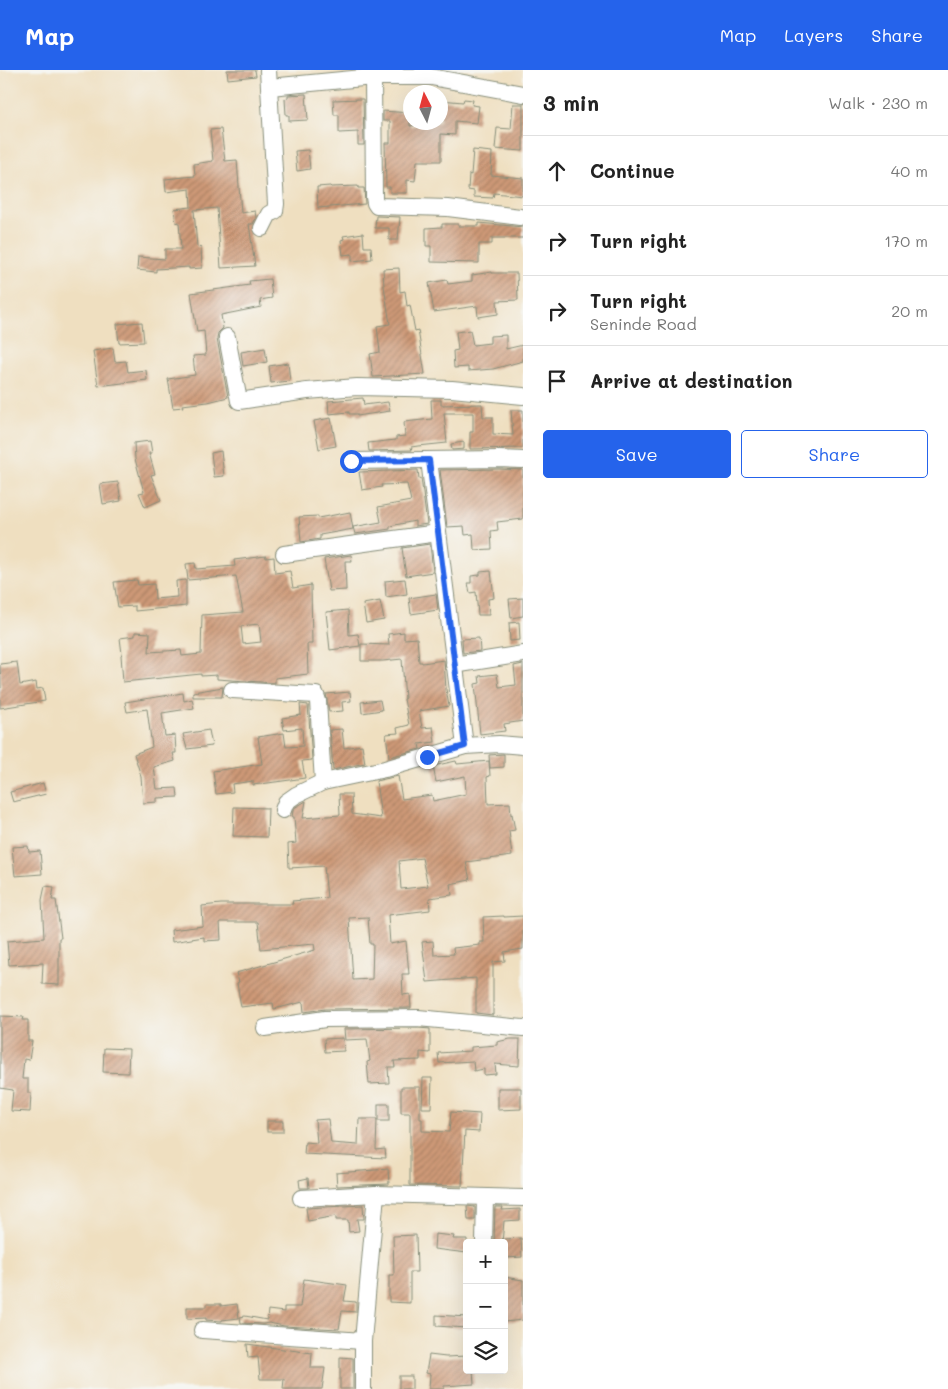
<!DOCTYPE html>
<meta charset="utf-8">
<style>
:root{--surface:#fff;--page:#f6f6f6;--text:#222;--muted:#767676;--line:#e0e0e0;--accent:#2563eb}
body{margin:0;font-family:Mali,sans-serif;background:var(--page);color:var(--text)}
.controls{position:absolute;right:15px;bottom:15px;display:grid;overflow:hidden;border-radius:5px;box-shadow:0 5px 20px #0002}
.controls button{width:45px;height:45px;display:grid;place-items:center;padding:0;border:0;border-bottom:1px solid var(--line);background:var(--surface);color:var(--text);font:25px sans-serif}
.compass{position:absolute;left:403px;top:15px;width:45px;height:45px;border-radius:50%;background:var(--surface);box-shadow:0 5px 20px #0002;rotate:354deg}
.stop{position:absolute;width:15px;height:15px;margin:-11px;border:4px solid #2563eb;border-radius:50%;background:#fff}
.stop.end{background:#2563eb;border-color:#fff;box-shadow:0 1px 5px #0008}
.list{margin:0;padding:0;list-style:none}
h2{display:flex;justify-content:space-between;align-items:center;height:65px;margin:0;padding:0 20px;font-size:21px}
h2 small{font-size:16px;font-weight:400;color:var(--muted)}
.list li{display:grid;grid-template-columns:32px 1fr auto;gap:15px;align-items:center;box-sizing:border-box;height:70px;padding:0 20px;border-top:1px solid var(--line)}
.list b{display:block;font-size:19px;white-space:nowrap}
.list p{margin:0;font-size:16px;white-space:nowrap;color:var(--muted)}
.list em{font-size:16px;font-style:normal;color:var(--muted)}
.actions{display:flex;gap:10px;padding:15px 20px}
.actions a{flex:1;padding:11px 0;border:1px solid var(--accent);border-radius:5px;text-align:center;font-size:18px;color:var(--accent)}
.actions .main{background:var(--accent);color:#fff}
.icon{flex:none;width:28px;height:28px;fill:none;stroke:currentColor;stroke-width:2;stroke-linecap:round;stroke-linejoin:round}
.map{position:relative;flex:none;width:523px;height:1319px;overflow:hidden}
header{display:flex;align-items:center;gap:30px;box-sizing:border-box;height:70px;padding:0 25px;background:var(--accent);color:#fff}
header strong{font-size:24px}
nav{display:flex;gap:28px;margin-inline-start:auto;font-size:18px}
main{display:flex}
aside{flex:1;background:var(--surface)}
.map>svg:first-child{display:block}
</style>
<header>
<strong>Map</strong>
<nav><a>Map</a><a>Layers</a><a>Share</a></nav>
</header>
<main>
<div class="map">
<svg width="523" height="1319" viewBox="0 0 523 1319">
<defs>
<pattern id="building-hatch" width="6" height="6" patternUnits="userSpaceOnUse" patternTransform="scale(1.25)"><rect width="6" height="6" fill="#ce9977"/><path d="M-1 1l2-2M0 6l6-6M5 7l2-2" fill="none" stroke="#a77e62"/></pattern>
</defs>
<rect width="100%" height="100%" fill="#f6f6f2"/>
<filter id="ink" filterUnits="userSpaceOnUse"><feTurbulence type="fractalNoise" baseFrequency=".02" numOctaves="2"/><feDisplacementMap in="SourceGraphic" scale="10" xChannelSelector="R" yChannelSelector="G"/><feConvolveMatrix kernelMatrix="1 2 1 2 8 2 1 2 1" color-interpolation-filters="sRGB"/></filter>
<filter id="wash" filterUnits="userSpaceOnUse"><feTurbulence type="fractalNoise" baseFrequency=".0096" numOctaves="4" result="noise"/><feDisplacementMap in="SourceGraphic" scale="20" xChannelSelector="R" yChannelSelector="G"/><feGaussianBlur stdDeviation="1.12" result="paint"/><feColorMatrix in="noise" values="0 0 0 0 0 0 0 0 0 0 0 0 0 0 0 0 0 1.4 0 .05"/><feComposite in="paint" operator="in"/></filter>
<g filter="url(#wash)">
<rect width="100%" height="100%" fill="#efdfc0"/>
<g id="blocks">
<g fill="url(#building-hatch)" fill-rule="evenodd">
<path d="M227 0H255L256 6 228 9Z"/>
<path d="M306 24 308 50 289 51V45H286L285 29 288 28V25Z"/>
<path d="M361 29H363L364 75H358V62L339 63V45H334L333 30Z"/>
<path d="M464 29 473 30 472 35 479 36 477 53 455 51V65L441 64V91H417L415 111 407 110V123H390V117H386L385 73H390V51H383V41L410 43V56L440 52V30L463 32Z"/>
<path d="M513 34H523V81L495 79 497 58 511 59Z"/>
<path d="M221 59 225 91 237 90 241 143 255 141 256 148 253 154H249L255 196 221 198 217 138 194 140 197 177 201 176 202 198 189 199V197L156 199V202L137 200 138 187 165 189V179H181L179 152 176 153 174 139 191 137 190 119 166 122 165 109 195 106 194 94 213 91 210 60Z"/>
<path d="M308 80 310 99 297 101 295 81Z"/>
<path d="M473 80 492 82 491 105 523 108V126L494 123 493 128 474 127V121L468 120 469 104 471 105Z"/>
<path d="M330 116 331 117 358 116V118H364L365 134 318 138 317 117Z"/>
<path d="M376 146 400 147 398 170H389V158H375Z"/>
<path d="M479 153 523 157V168H492V174H479V193L431 192V176H426V158L442 157V154H458V156H479Z"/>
<path d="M363 163 364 177H371L372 189 352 191V184L343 185 341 170 344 169 343 166Z"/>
<path d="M399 198 400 222 405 221 407 236 410 235 415 261 418 260 425 304 373 307 370 284 380 282 377 256 390 254 384 216 383 199Z"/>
<path d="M492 202V203H517L518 230 497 231 498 244 478 247 477 236 434 242 429 213 447 210 448 214 472 211V205Z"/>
<path d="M270 209 272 228 260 230 261 237 221 245 223 258 218 263 217 269 228 327 208 332 182 335 183 337 173 338 168 309 195 305 193 286 206 285 204 261 197 262 191 223 250 215 249 211Z"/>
<path d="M142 252 144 272 119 273 117 254Z"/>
<path d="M470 260 473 275 490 273V266L506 265V279L523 275V291L493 299 468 301V297L454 298 453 281 458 280 456 262Z"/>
<path d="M113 278 115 292 126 291 128 302 146 300 147 310 98 316 93 281Z"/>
<path d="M265 278 267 292 243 296 241 282Z"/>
<path d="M288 293 290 311 271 313 269 296Z"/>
<path d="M363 328 364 335 388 332 390 341 357 346V344H349V342L329 344 328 331Z"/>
<path d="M431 330H441V335L482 334 483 347H493V364L513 365 511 340H523V378L470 379V362H473V343H444L447 373 418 376 411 377 412 380 369 381 368 373 396 370V367L405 366 404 352 432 349Z"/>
<path d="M331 348 336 376 319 379 314 351Z"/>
<path d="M150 371 152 383H149L155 404 151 405 161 430 145 437 139 423 144 422 135 389 134 373Z"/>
<path d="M464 372V379L452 380 451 374Z"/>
<path d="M221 381 224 406 214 407 211 383Z"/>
<path d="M499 399 523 400V449L497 452 498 460 491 461 492 479 474 480 473 464 465 465 464 456 447 457 440 400Z"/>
<path d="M418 400 419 409 421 408 427 454 415 456V451L390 456V459L355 464 353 457 381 452 378 437 411 431 407 414 381 415 382 417 362 420 359 402Z"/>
<path d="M118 412 121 431 103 434 100 414Z"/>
<path d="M350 442 353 459 320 465V469L301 472 299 447 318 446V448Z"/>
<path d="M430 474 433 502 406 506 402 478Z"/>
<path d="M351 485 352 491H345L346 520 329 521 324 489Z"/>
<path d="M266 486V488L274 487 275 503 290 501 293 518 311 515 312 574H307L308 604 275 608V613L217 609V605L201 606V604L123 612 121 585 122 584 120 568 135 566V562L150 563 149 582 181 580 182 586 201 584 202 545 243 542 236 506 188 510 186 494 195 493 196 499 235 496 234 490ZM259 554 261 572 243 574 241 556Z"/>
<path d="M491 501 494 528 488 529 489 545H478L476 522 470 523 468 513H471V506L480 505V502Z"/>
<path d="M405 509 407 524 386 527 385 511Z"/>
<path d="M137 510 138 515 154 514 155 529 177 527 176 511 186 510V536L135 541V536L118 537 114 512Z"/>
<path d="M436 524 438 540 411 544 409 528Z"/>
<path d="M523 528V546L511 548 509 529Z"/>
<path d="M380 531 384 550 366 553 363 534Z"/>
<path d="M348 540 349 565 358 564 360 576 330 580 326 542Z"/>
<path d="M519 552 520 570 510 571 509 553Z"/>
<path d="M404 562V569L417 568 419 592H422V593L444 590 446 619 449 636 419 641 422 658 433 657 435 672 419 674 420 679 389 687 386 664 398 663 397 658 409 655 404 629H405L402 589 383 591H361V574L389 575 388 564Z"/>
<path d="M479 568 480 581 463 583 462 569Z"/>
<path d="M17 592 20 615 36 612 37 619 43 618 45 631 0 638V618H1L0 594Z"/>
<path d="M523 594V651L504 654 505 661 480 664 475 614 480 613 479 606 497 604 499 617 516 615 514 596Z"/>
<path d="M223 617 222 627H193V622Z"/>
<path d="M350 622 351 631 342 632 343 641 329 642 326 624Z"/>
<path d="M183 623 184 631 192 629 194 638 162 643 165 666 175 665 176 683H173L175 691 154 697 157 719 177 718 178 727 157 728V732L143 733 141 706 134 684 152 677 147 639 127 642 125 632Z"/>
<path d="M380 630 382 640 362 643 361 632Z"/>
<path d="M300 634 308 635 312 690 302 691 305 708 253 715V711L232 714 233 722 216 724 213 701 262 694 258 667 284 663 286 677 303 676 302 658 284 660 282 648 301 645Z"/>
<path d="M342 659 344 678 362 675 365 693 333 700 330 660Z"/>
<path d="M209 660 212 676 187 679 183 664Z"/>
<path d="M504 684V697L490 698 489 685Z"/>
<path d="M456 691 457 694 489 691 490 706 487 707 488 734 510 733 511 745 512 744 515 760 509 761 512 786 466 792 470 810 450 814 452 825 429 828 430 840 388 845 390 874 406 871 409 904H402L403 925 410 924 411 938 325 939 304 942 303 932 274 939 273 933 241 937 237 913 239 912 236 903 315 880 314 874 261 879 258 852H220L221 870 204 871V867L172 872 171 860 203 856 202 836 221 834H293L292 831 327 828 324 796 289 798 288 774 296 773 294 747H292L293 741 294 738 301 734 306 731 303 748 340 745 339 724H351L352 744 381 748 376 711 398 706 402 729 432 725 433 731 466 724 465 706 436 712 433 696ZM422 788 428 816 401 819 399 791ZM368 847 370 874H373L372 909 353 910 349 848Z"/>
<path d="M43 713 46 724 13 732 10 722Z"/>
<path d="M234 737 268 738 267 767 233 766Z"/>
<path d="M28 776 29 782 40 781 42 804 15 806 12 777Z"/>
<path d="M45 816 54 817 52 830H56L61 868H59V915L42 914 43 893 9 895 7 871 44 868 42 830Z"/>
<path d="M504 846V847L523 846V879L504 882 505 891 493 892V945L476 943V908L427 912 422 872 433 871 434 885 454 884 453 878 480 875V872H484L483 847Z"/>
<path d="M0 946 24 947 23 950H28V971H32L29 990 24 989 22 1009H28V1023H31L30 1042 11 1041 13 1020 0 1018Z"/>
<path d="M418 958 430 959V983L420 982V990L394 991 395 997H388L389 1013 369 1014 367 992 370 991 367 969 345 970 344 959Z"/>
<path d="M343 968 344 981 325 982 324 969Z"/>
<path d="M510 969H520L519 996 495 994 496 1004 484 1005V999L474 1001 473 991 439 993 438 983 471 981V977L497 975V972Z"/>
<path d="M104 978 129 979 128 1003 103 1002Z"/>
<path d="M423 1008H432L431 1038H422Z"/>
<path d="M401 1017H420V1049H422V1061L449 1062 451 1042 480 1044 479 1062 465 1061 462 1116 410 1115V1043H401Z"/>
<path d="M498 1018H521V1039L498 1040Z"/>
<rect x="378" y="1034" width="11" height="17"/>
<path d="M328 1049 331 1073 358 1075 359 1049H377L376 1080 385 1079 386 1088 304 1084 305 1072 317 1073 315 1050Z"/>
<rect x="267" y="1051" width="16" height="11"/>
<path d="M388 1099 389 1114 337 1116 336 1103Z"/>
<path d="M308 1108 309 1118H300L299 1110Z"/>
<path d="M363 1135 364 1149H357L359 1161 349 1162 348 1150H336V1146L308 1151 306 1138Z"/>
<path d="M467 1136 475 1137V1150H468Z"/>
<path d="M495 1137H503L502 1140 520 1139V1150L504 1151 502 1173H494Z"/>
<path d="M435 1164 454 1166 453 1169H467V1183L434 1179Z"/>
<path d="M416 1165 417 1202H410V1233L389 1232V1205H394L393 1166Z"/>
<path d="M521 1168 522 1187 506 1188 504 1169Z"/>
<path d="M504 1207 523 1210V1250L504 1252Z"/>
<path d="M304 1209 347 1215 344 1231 356 1232V1242L342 1241 339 1259 284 1256 269 1253 263 1254 241 1253 240 1247 245 1246 267 1250 268 1240 284 1242V1237H300Z"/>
<path d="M206 1234H221V1236L237 1234 239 1248 222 1250V1251L206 1250V1248L187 1249V1237H206Z"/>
<path d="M436 1245 467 1247V1258L436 1256Z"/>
<path d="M247 1274 312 1283 311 1298H325L322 1319H283L284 1309H260L258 1287 248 1288Z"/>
<path d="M429 1285 446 1287 467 1286V1300H473L474 1314 444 1316V1319H429L430 1304 426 1303Z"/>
<path d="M340 1287 353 1288V1319H340Z"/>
<rect x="399" y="1306" width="13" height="13"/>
</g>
</g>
</g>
<g filter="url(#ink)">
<use href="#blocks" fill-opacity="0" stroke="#878e7a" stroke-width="1"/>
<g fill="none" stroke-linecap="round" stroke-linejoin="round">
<g stroke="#878e7a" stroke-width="18">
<g id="minor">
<path d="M373 7 374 127 375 133 377 136 448 138 520 147"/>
<path d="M270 17 373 7H431L523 24"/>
<path d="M262 158 269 144 275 141 276 134 268 0"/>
<path d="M227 267 239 331 307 321 357 317 452 319 523 326"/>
<path d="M429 390 465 676"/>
<path d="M351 391 499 389 523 390"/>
<path d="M284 484 438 463"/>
<path d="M454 595 523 584"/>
<path d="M232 620 316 625 318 631 323 712"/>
<path d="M283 740 286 732 296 725 323 712 385 699 465 676 499 674 523 676"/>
<path d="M265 958 325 949 418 948 523 958"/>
<path d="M301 1128 376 1124 523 1128"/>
<path d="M484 1173 485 1128"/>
<path d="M202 1260 363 1271"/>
<path d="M363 1319V1271L376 1124"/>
</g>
</g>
<use href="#minor" stroke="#fff" stroke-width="16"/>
</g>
</g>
<g fill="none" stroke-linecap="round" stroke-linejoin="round" filter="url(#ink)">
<path stroke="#2563eb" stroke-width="6" d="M351 391 429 390 465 676 427 687"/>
</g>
</svg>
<div class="controls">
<button>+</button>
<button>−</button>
<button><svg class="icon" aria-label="layers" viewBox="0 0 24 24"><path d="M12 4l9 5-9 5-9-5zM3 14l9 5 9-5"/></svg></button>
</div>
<svg class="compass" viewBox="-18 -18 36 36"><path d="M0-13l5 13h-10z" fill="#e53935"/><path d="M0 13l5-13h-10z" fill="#767676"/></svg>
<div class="stop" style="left:351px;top:391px"></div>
<div class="stop end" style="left:427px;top:687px"></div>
</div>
<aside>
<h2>3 min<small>Walk · 230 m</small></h2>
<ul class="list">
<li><svg class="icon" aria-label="ahead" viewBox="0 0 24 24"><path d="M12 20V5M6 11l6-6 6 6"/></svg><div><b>Continue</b></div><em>40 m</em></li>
<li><svg class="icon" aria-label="right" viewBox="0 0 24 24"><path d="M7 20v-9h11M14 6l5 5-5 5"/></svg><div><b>Turn right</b></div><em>170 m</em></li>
<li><svg class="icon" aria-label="right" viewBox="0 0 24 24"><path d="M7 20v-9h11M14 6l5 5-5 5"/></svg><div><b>Turn right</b><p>Seninde Road</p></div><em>20 m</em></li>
<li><svg class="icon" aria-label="arrive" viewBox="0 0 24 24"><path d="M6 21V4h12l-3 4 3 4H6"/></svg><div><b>Arrive at destination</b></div></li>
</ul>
<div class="actions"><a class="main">Save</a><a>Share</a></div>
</aside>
</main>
